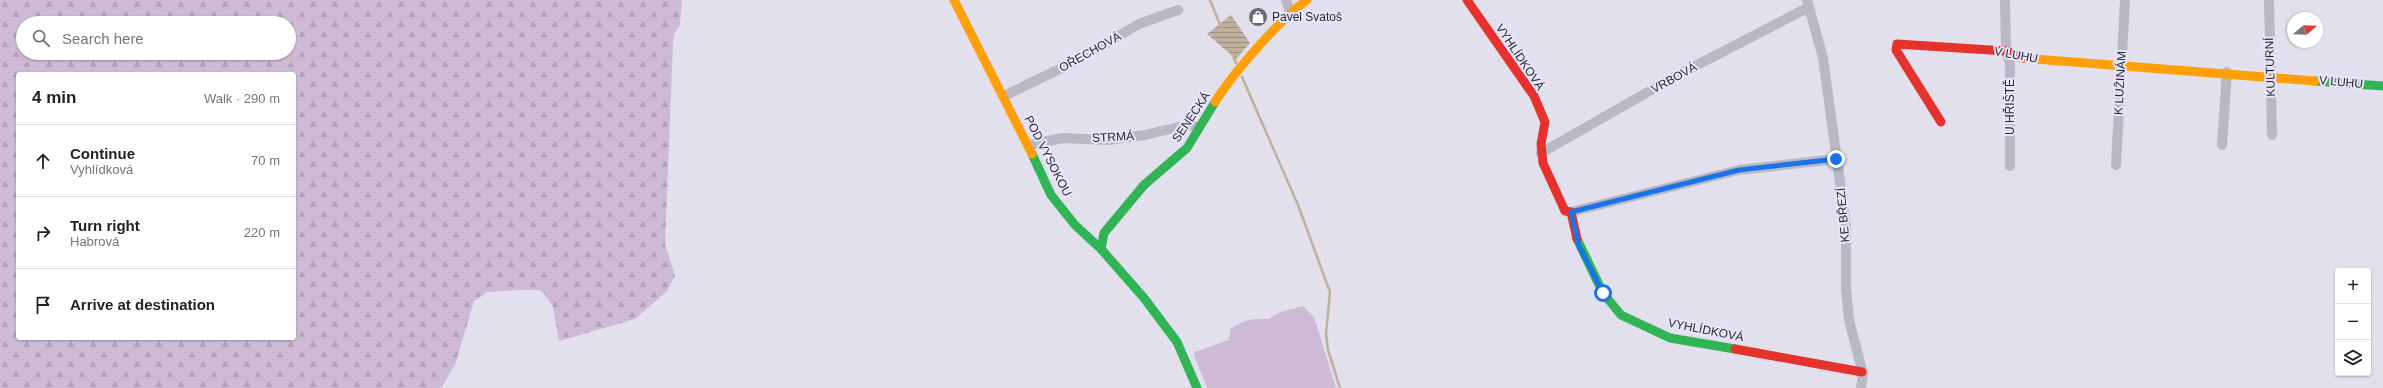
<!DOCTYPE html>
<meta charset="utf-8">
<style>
:root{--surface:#fff;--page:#f2f2f2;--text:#222;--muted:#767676;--line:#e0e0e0}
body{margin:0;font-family:Arial,sans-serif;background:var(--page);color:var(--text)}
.controls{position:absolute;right:12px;bottom:12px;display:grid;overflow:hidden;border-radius:4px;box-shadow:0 1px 3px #0004}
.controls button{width:36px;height:36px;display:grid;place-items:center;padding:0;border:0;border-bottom:1px solid var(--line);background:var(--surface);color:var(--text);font:20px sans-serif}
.compass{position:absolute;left:2287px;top:12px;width:36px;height:36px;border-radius:50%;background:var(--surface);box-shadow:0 1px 3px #0004;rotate:71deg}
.stop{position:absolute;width:12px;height:12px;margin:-9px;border:3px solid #1a73e8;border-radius:50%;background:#fff}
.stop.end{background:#1a73e8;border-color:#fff;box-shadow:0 1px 4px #0008}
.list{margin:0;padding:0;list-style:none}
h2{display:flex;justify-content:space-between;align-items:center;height:52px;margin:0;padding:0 16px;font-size:17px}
h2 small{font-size:13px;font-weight:400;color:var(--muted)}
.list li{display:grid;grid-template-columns:26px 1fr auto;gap:12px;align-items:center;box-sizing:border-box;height:72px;padding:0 16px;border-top:1px solid var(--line)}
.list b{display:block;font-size:15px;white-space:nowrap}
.list p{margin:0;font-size:13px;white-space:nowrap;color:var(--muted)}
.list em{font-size:13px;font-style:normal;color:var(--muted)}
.icon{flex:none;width:22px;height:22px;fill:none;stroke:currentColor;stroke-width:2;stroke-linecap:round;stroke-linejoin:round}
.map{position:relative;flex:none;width:2383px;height:388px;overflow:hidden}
.search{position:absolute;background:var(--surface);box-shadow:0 1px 3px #0004;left:16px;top:16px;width:280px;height:44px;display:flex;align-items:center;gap:10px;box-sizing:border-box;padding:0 14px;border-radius:22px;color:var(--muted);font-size:15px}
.panel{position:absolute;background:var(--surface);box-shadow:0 1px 3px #0004;left:16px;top:72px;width:280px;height:268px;border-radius:4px}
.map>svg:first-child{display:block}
</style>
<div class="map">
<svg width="2383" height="388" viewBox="0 0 2383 388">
<defs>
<pattern id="forest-firs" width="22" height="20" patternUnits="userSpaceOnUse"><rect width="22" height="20" fill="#cebad4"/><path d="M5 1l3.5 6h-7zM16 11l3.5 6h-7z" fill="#b1a0b7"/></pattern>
<pattern id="water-rules" width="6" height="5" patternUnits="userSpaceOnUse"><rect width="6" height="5" fill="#bfb09b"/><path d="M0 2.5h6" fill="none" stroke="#9b8f7f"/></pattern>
</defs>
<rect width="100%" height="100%" fill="#e1e0ec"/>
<path fill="#cebad4" d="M1303 306 1314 317 1336 388H1207L1194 355 1195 352 1229 340 1230 329 1242 322 1254 319H1268L1281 312Z"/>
<path fill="url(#forest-firs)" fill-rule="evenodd" d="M0 0H682L680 25 674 34 673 44 665 244 675 276 667 291 635 319 559 341 553 307 544 293 539 290H519L487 292 474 301 455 365 441 388H0ZM23 23H289V53H23ZM18 74H294V338H18Z"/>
<path fill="url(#water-rules)" d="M1231 15 1250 43 1236 59 1207 34Z"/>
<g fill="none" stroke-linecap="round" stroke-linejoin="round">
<g stroke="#bfb09b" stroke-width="2.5">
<path d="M1210 0 1221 27"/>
<path d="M1232 54 1236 63"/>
<path d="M1242 77 1298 205 1330 292 1326 334 1328 350 1340 388"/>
</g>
<g stroke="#b9b9c5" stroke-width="10">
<path d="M1286 0 1290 12"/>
<path d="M1807 0 1823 58 1846 226V289L1849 320 1863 374 1861 388"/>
<path d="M2005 0 2006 51 2010 63V166"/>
<path d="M2269 0 2272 135"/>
<path d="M1004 96 1072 63 1139 24 1178 10"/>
<path d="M1028 145 1063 138 1108 140 1145 135 1187 125 1199 127"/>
<path d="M2222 145 2227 72"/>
<path d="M1541 153 1674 77 1809 7"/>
<path d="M2116 165 2125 0"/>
<path d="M1571 212 1739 170 1836 159"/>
</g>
<g stroke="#30b455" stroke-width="9">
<path d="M2315 81 2383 86"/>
<path d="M1032 154 1051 195 1075 225 1101 249 1144 298 1177 342 1197 388"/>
<path d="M1577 239 1603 293 1621 315 1670 338 1735 349"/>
<path d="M1101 249 1104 233 1144 185 1187 148 1215 102"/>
</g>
<g stroke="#ff9f0a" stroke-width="9">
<path d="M954 0 1032 154"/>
<path d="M2023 58 2315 81"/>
<path d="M1215 102C1234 72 1279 20 1307 0"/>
</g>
<g stroke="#e5322d" stroke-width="9">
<path d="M1467 0 1534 96 1545 122 1541 144 1543 163 1565 211 1571 212 1577 239"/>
<path d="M1941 122 1896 50 1897 44 2006 51 2023 58"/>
<path d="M1735 349 1862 372"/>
</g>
</g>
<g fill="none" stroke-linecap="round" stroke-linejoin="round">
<path stroke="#1a73e8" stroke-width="5" d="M1603 293 1579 246 1571 212 1739 170 1836 159"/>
</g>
<defs>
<g id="shop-disc" transform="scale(1)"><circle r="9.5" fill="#686876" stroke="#e9e6fa"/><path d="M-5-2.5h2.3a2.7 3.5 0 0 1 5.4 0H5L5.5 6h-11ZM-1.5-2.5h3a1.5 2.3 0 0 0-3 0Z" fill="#fff"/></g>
</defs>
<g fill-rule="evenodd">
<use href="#shop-disc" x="1258" y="17"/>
</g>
<g text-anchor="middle" stroke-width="4" stroke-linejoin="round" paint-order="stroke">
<g font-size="12" fill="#272836" stroke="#e9e6fa" text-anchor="start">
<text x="1272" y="21">Pavel Svatoš</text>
</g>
<g font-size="12" fill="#272836" stroke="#e9e6fa">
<text transform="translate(1090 52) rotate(-29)" y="4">OŘECHOVÁ</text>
<text transform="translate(2016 55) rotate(10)" y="4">V LUHU</text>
<text transform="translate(1520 57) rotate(56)" y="4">VYHLÍDKOVÁ</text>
<text transform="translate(2270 67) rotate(-92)" y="4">KULTURNÍ</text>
<text transform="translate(1674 78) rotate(-29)" y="4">VRBOVÁ</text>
<text transform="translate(2341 82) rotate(5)" y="4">V LUHU</text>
<text transform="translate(2120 83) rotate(-87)" y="4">K LUŽINÁM</text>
<text transform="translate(2010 107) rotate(-90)" y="4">U HŘIŠTĚ</text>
<text transform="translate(1191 117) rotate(-56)" y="4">SENECKÁ</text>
<text transform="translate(1113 137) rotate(-3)" y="4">STRMÁ</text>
<text transform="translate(1048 156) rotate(63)" y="4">POD VYSOKOU</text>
<text transform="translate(1843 215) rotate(-95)" y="4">KE BŘEZÍ</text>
<text transform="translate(1706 330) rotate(11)" y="4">VYHLÍDKOVÁ</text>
</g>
</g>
</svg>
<div class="controls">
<button>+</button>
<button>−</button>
<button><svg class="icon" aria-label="layers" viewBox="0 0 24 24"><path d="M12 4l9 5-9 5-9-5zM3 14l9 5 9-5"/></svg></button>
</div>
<svg class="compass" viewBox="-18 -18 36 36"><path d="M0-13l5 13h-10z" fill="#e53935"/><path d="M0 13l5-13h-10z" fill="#767676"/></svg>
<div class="stop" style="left:1603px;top:293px"></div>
<div class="stop end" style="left:1836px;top:159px"></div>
<div class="search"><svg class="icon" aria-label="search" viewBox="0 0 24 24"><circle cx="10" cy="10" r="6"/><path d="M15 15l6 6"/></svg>Search here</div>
<section class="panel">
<h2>4 min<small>Walk · 290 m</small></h2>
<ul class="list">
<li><svg class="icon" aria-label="ahead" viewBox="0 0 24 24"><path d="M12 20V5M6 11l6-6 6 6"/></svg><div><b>Continue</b><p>Vyhlídková</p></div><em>70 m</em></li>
<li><svg class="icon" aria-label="right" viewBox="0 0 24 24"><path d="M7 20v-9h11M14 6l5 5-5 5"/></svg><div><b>Turn right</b><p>Habrová</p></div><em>220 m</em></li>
<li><svg class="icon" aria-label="arrive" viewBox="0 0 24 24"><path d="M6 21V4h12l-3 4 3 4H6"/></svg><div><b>Arrive at destination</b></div></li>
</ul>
</section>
</div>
